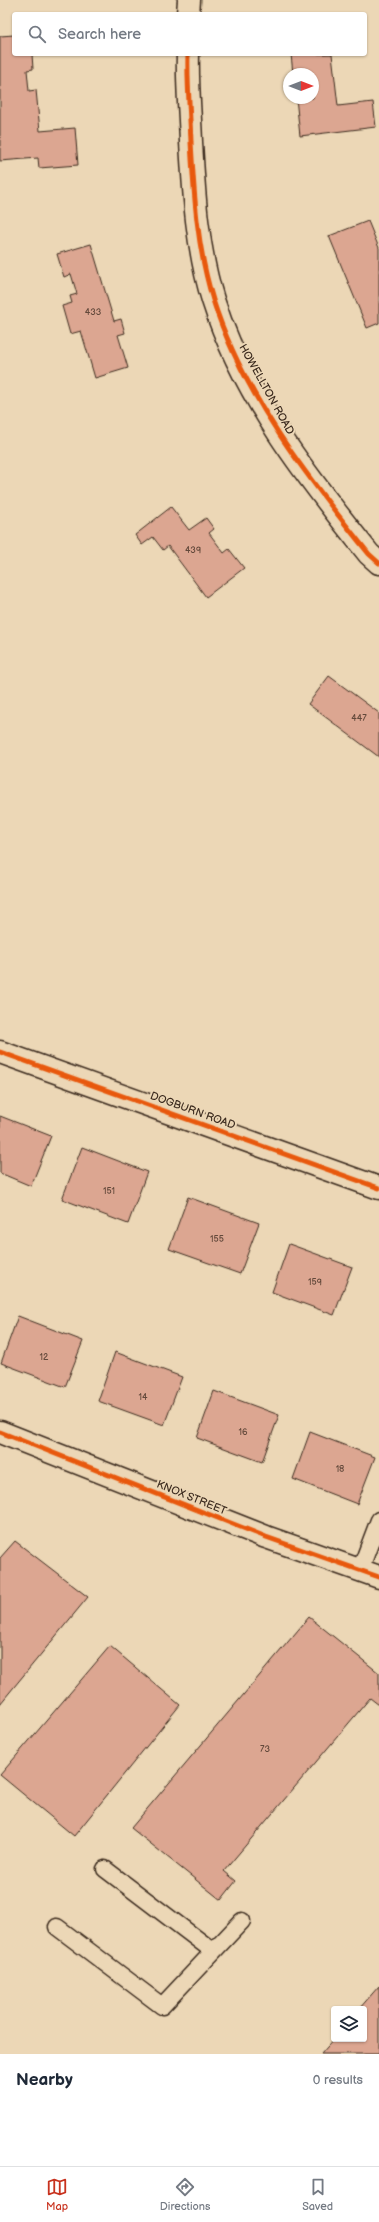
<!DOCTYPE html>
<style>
:root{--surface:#fff;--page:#f2f2f3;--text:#1f2937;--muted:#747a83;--line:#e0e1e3;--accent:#c8321e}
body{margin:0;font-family:"Balsamiq Sans",sans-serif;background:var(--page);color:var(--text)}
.controls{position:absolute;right:12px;bottom:12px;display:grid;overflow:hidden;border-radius:4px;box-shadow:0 1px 3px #0004}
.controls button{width:36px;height:36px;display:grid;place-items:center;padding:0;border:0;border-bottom:1px solid var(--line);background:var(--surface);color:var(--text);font:20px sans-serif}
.compass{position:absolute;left:283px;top:68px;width:36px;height:36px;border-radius:50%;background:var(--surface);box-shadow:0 1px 3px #0004;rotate:90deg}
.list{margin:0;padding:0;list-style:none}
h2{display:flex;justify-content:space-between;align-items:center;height:52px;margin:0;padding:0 16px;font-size:17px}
h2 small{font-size:13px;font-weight:400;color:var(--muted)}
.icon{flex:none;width:22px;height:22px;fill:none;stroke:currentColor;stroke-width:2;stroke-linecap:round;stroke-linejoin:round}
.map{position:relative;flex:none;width:379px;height:2054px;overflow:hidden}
.search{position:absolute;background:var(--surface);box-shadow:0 1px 3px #0004;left:12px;right:12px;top:12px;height:44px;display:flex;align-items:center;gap:10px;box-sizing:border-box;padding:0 14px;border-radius:4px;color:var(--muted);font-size:15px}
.sheet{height:112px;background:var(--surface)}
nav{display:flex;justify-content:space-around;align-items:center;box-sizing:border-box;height:56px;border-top:1px solid var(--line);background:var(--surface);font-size:11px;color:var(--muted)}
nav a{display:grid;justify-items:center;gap:2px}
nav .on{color:var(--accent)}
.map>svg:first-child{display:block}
</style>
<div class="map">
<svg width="379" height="2054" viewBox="0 0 379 2054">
<rect width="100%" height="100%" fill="#ecd7b6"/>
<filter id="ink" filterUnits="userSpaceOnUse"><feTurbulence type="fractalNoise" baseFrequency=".025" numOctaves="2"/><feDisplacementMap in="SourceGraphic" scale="8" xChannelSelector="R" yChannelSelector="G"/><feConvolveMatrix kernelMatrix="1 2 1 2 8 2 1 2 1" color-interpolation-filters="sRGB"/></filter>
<g filter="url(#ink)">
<g fill="#dca691" stroke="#3b2a1e">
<path d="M14 35V54H32L33 69 27 70 29 91 36 90 40 131 75 128 78 165 39 168 38 158 0 161V36Z"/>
<path d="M291 54H332L338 106 373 102 376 127 300 136 296 98H313V74H293Z"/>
<path d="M368 221 379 248V323L367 328 329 236Z"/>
<path d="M91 244 114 321 121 319 125 333 118 335 128 368 95 378 81 331 70 334 62 306 72 303 70 296 77 294 71 274 64 277 57 254Z"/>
<path d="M171 507 189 530 206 518 214 529 209 533 224 553 229 549 244 568 206 597 168 546 163 550 153 537 142 545 135 535Z"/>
<path d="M329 676 379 713V757L308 704Z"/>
<path d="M0 1116 51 1136 31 1186 0 1173Z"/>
<path d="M82 1147 147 1172 128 1224 62 1199Z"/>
<path d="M188 1197 259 1223 240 1274 169 1249Z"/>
<path d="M289 1244 352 1267 334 1315 272 1292Z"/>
<path d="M18 1316 83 1341 65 1387 1 1363Z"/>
<path d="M115 1352 182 1377 164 1425 98 1401Z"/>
<path d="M214 1391 279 1415 262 1462 197 1438Z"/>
<path d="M310 1432 375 1457 357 1504 293 1479Z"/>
<path d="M15 1541 88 1597 0 1704V1558Z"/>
<path d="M309 1617 379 1673V1705L370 1698 224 1871 236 1881 221 1900 131 1828Z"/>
<path d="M110 1646 180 1705 74 1836 0 1775Z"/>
<path d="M379 1986V2054H321L334 2039H364V2009H359Z"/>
</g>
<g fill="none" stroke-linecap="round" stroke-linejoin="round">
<g stroke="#3b2a1e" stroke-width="19">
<g id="service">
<path d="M360 1570 379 1520"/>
<path d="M105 1869 213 1951"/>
<path d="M57 1927 162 2006 242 1921"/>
</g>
</g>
<g stroke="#3b2a1e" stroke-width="25">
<g id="minor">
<path d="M188 14 189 0"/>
<path d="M188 54C187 83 190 112 191 142 194 195 197 248 213 300 243 395 307 477 369 554L379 563"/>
<path d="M0 1052 379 1188"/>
<path d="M0 1432 266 1537 379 1577"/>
</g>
</g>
<use href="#service" stroke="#ecd7b6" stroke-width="16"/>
<use href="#minor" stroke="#ecd7b6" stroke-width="22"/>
<g stroke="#ecd7b6" stroke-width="8">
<g id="cycleway">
<path d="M188 54C187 83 190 112 191 142 194 195 197 248 213 300 243 395 307 477 369 554L379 563"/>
<path d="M0 1052 379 1188"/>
<path d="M0 1432 266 1537 379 1577"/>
</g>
</g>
<use href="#cycleway" stroke="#e8590c" stroke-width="5"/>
</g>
</g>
<g text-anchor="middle" stroke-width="4" stroke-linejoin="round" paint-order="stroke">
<g font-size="9" fill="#63493b">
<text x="93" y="315">433</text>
<text x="193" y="553">439</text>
<text x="359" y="721">447</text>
<text x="109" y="1194">151</text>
<text x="217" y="1242">155</text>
<text x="315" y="1285">159</text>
<text x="44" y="1360">12</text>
<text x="143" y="1400">14</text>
<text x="243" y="1435">16</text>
<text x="340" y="1472">18</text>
<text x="265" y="1752">73</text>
</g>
<g font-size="11" fill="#3b2a1e" stroke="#ecd7b6">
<text transform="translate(267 389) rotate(61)" y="4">HOWELLTON ROAD</text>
<text transform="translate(193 1110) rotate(20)" y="4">DOGBURN ROAD</text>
<text transform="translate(192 1497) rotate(22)" y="4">KNOX STREET</text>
</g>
</g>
</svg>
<div class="controls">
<button><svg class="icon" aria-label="layers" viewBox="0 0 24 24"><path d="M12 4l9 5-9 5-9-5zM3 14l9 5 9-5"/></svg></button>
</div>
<svg class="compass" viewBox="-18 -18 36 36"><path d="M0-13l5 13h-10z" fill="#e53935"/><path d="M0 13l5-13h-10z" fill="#747a83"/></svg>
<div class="search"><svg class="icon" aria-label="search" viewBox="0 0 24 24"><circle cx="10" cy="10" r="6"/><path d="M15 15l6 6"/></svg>Search here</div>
</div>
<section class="sheet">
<h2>Nearby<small>0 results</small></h2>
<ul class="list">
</ul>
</section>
<nav>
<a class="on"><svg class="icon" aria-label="map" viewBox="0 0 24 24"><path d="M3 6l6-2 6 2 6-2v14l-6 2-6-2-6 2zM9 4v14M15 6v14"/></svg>Map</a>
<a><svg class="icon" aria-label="directions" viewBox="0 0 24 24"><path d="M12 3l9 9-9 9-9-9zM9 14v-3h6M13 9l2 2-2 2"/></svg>Directions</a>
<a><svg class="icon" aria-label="saved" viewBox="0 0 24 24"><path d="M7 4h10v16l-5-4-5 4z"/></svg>Saved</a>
</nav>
